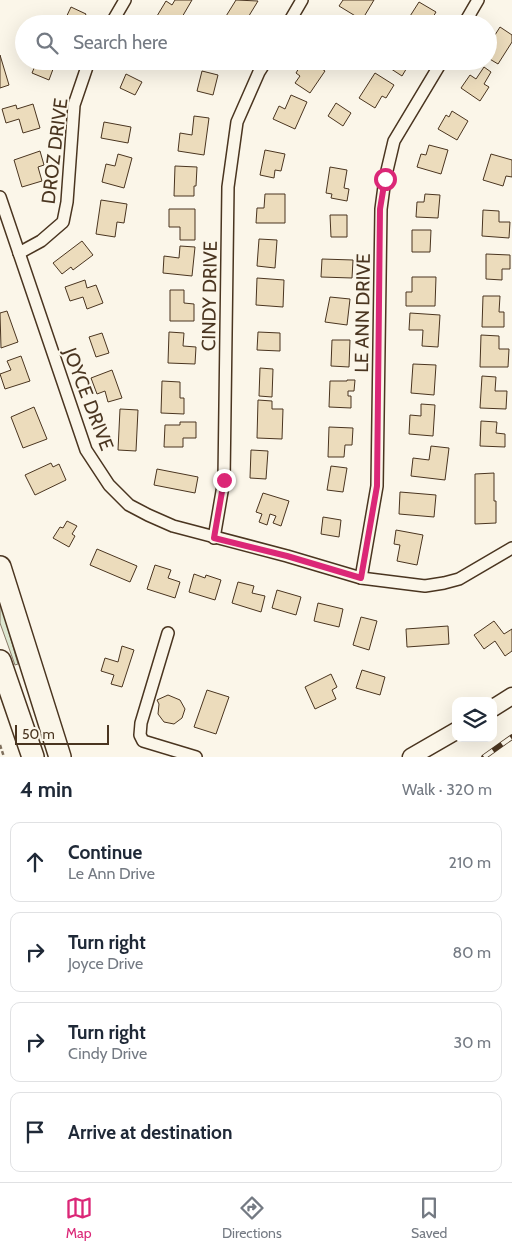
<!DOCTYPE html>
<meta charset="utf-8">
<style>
:root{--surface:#fff;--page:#f6f6f7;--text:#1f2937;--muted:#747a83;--line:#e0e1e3;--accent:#db2777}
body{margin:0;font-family:Cabin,sans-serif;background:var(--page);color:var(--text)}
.controls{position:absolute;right:15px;bottom:15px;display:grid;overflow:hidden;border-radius:10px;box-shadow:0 5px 20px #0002}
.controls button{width:45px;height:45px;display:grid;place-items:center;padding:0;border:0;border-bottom:1px solid var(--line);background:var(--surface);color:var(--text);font:25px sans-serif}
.scale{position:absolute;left:15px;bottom:12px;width:94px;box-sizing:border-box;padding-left:5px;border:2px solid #4a3520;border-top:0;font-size:14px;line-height:18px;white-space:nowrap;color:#4a3520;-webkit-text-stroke:4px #fbf6e9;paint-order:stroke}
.stop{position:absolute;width:15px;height:15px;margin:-11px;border:4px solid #db2777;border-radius:50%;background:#fff}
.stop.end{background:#db2777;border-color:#fff;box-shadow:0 1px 5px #0008}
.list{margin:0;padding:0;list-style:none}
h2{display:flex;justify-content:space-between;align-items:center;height:65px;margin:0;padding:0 20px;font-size:21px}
h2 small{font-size:16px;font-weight:400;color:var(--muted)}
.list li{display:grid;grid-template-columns:32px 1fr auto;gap:15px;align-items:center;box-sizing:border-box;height:80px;margin:0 10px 10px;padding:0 10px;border:1px solid var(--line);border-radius:10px}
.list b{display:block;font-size:19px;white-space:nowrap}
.list p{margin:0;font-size:16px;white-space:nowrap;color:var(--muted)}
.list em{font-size:16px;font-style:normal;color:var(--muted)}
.icon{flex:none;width:28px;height:28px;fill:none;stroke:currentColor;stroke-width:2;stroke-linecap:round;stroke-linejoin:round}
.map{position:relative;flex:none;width:512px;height:757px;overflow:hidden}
.search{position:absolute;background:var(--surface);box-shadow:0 5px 20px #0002;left:15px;right:15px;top:15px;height:55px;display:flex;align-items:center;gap:12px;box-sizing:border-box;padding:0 18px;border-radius:28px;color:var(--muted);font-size:19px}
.sheet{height:425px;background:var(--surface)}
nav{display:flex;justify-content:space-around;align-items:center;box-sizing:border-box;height:70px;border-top:1px solid var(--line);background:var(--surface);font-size:14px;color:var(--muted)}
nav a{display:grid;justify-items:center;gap:2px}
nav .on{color:var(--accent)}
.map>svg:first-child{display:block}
</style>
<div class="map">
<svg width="512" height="757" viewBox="0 0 512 757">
<rect width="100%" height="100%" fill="#fbf6e9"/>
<path fill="#dce7d0" stroke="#887966" d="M0 601 18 664 15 665 0 623Z"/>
<g fill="#ecdcbc" stroke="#4a3520">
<path d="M175 0H192L178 24H171L157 16 166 1 172 5Z"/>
<path d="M236 0 258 1 247 19 252 22 251 24H227L223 21Z"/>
<path d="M343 0H374L362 20 339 6Z"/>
<path d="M419 2 436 12 429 24 421 21 420 24H405Z"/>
<path d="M71 7 86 14 81 24H63Z"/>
<path d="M500 27 512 35V42L498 64 488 58V46Z"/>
<path d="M0 55 9 85 0 88Z"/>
<path d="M37 61H56L49 80 32 73Z"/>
<path d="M303 61H310L325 71 310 93 295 83 300 76 296 73Z"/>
<path d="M379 61H411L402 76Z"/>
<path d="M484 67 491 72 484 84 489 87 480 101 461 88 470 75 476 79Z"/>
<path d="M202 71 218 75 213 95 197 91Z"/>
<path d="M375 73 394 85 386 98 382 96 375 108 359 98Z"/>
<path d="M126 74 142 82 135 95 120 88Z"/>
<path d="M291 95 307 102 295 129 273 119 279 106 285 109Z"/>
<path d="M336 103 351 113 343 126 328 116Z"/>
<path d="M33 104 40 128 23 133 19 119 6 123 2 109 16 105 17 109Z"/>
<path d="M452 111 468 121 457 140 438 129 446 115 449 117Z"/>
<path d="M194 116 209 118 204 155 178 151 180 133 192 135Z"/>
<path d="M104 122 131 127 128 143 101 138Z"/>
<path d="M429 145 448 150 441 174 417 167 421 154 426 155Z"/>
<path d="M265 150 285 154 281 171 275 170 274 178 260 175Z"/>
<path d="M40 151 44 165 38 167 42 181 22 187 14 160Z"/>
<path d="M118 154 132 158 124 188 102 182 106 164 115 166Z"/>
<path d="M491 154 512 160V177L506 176 503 186 483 180Z"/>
<path d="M175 166 197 167 196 186H194V196H174Z"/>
<path d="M330 167 347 170 344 188 349 189 347 201 331 198 332 194 326 193Z"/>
<path d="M265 194H285V223H256L257 208H264Z"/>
<path d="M425 194 440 195 438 218 416 217 417 202H424Z"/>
<path d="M101 200 127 204 124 223 117 222 115 237 96 234Z"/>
<path d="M169 209H195V240H180V227H169Z"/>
<path d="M483 210 499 211V222H510L509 238 482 236Z"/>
<path d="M330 215H347V237H331Z"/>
<path d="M412 230H431L430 252H412Z"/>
<path d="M259 239 277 240 275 268 257 266Z"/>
<path d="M82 241 93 255 73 270 71 267 62 274 53 263Z"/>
<path d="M180 246 195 247 192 276 163 273 164 256 179 258Z"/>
<path d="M486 254 510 255V269H502V280L486 279Z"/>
<path d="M322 259 353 260 352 278 321 277Z"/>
<path d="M412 277H436L435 306H406V292H412Z"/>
<path d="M257 278 284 280 283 307 256 305Z"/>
<path d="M85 280 87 288 96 285 103 303 87 309 83 297 70 301 65 287Z"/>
<path d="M170 290H184V303L194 304V321H170Z"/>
<path d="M483 296H500L499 312H504V327H482Z"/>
<path d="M330 297 350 299 347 325 325 322Z"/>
<path d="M7 311 18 342 1 348 0 313Z"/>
<path d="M410 313 440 315 438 347 422 346 423 330H409Z"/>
<path d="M169 332 184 333 183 346 196 347 195 364 168 363Z"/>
<path d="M258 332 280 333V351L257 350Z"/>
<path d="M102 333 109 353 96 357 89 337Z"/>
<path d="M481 335 499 336V349H509L508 367H480Z"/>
<path d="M332 340H350L349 367 331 366Z"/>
<path d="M21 356 30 381 5 389 0 374 11 370 7 361Z"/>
<path d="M413 364 436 365 434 395 411 393Z"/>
<path d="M260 368 273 369 272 397 259 396Z"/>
<path d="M112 370 122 398 108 402 105 391 97 394 91 378Z"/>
<path d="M482 376 496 377 495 391H507L506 409 480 408Z"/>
<path d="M347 380H355L354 391H348V396H351V408L329 407 330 381H347Z"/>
<path d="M162 381 180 382V398H184V414L161 413Z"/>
<path d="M258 400 272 401V409H283L282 439 257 438Z"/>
<path d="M421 404 435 405 433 436 409 434 410 415 421 416Z"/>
<path d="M34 407 47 439 23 448 11 417Z"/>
<path d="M120 409 138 410 136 451 118 450Z"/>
<path d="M481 421 497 422 496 433 505 434V447L480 446Z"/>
<path d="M180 422H196V438H183V447H164L165 425H180Z"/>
<path d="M329 427 353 428 352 445H345L344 457H328Z"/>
<path d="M431 446 449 448 445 480 411 476 413 458 429 460Z"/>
<path d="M251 450 268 451 266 479 250 478Z"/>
<path d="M51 463 53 467 59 464 66 480 35 495 25 475Z"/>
<path d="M331 466 347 468 343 492 327 490Z"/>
<path d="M157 469 198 477 195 493 154 485Z"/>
<path d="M494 473V501H496V523L475 524V474Z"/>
<path d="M400 492 436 495 434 517 399 514Z"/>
<path d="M263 493 289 501 281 526 273 523 276 516 270 514 267 525 259 522 262 514 256 512Z"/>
<path d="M323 517 341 520 339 537 321 534Z"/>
<path d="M67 521 77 526 72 534 75 536 69 547 53 538 60 527 63 528Z"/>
<path d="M396 530 423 535 417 565 397 561 400 545 394 544Z"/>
<path d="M97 549 137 566 130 582 90 565Z"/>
<path d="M155 565 171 570 168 578 180 582 175 598 147 589Z"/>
<path d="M194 574 205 578 206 575 221 580 215 600 189 592Z"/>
<path d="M238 582 254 586 252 593 265 596 261 612 232 603Z"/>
<path d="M277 590 301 597 296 615 272 608Z"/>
<path d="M318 603 343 609 339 627 314 621Z"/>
<path d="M361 617 377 621 369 650 353 645Z"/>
<path d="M494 621 504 634 512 629V651L505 656 495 641 484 649 474 635Z"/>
<path d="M448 626 449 644 407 647 406 629Z"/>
<path d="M122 646 134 650 122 687 111 684 114 675 101 671 105 658 118 662Z"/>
<path d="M362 670 385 677 380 695 356 688Z"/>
<path d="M331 674 337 687 332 690 336 699 315 709 305 687Z"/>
<path d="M207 690 229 697 216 734 194 727Z"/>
<path d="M168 695 180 700 185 709 182 718 174 724 164 722 158 714 159 704 157 700Z"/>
</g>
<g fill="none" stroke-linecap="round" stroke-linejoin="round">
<g stroke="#4a3520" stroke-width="14">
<g id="street">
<path d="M111 24 125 0"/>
<path d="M288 24 302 0"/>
<path d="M464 24 478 0"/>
<path d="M0 197 86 450 109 485 129 505 148 515 173 526 287 556 361 578 425 586 444 583 459 579 512 548"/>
<path d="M19 253 41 241 63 222 67 202 74 105 89 61"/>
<path d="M214 538 224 480 228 187 237 122 259 72 266 61"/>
<path d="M361 578 377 486 381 209 385 179 394 141 442 61"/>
<path d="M168 633 141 723 140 735 143 741 196 757"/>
</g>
</g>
<g stroke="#4a3520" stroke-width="19">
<g id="secondary">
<path d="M493 708 512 696"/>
<path d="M411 757 456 731"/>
</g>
</g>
<g stroke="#4a3520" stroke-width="24">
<g id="highway">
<path d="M0 567 60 757"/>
<path d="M0 661 33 757"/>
</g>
</g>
<path stroke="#7f6f5c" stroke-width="2.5" stroke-dasharray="4 2.5" stroke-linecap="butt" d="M0 745 4 757"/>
<use href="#street" stroke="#fbf6e9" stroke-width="11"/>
<use href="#secondary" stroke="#fbf6e9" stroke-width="16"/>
<use href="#highway" stroke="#fbf6e9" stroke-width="21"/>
<g stroke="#4a3520" stroke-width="5.5">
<path id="rail" d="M484 757 512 737"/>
</g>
<use href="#rail" stroke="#fbf6e9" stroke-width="4" stroke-dasharray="11" stroke-linecap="butt"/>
</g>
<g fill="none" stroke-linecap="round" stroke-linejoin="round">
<path stroke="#db2777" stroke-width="6" d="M224 480 214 538 287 556 361 578 377 486 380 209 385 179"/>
</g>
<g text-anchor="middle" stroke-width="4" stroke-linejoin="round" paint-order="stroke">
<g font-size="19" fill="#4a3520" stroke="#fbf6e9">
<text transform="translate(54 151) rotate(-83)" y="7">DROZ DRIVE</text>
<text transform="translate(209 296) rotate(-89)" y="7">CINDY DRIVE</text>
<text transform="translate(362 313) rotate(-89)" y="7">LE ANN DRIVE</text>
<text transform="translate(89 399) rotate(69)" y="7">JOYCE DRIVE</text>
</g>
</g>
</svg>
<div class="controls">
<button><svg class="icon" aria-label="layers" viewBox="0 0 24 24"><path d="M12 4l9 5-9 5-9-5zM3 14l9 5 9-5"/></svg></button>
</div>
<div class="scale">50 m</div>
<div class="stop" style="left:385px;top:179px"></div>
<div class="stop end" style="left:224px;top:480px"></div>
<div class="search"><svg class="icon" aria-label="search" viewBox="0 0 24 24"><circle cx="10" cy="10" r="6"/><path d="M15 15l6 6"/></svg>Search here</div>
</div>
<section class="sheet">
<h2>4 min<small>Walk · 320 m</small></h2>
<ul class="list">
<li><svg class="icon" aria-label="ahead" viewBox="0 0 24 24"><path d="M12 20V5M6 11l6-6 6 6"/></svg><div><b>Continue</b><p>Le Ann Drive</p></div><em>210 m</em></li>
<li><svg class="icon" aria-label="right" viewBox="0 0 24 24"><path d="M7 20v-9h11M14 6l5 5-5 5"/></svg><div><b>Turn right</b><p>Joyce Drive</p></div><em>80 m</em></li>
<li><svg class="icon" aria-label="right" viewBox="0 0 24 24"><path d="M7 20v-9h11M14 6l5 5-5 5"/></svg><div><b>Turn right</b><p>Cindy Drive</p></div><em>30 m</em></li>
<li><svg class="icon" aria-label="arrive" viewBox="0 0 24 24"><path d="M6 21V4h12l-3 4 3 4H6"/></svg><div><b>Arrive at destination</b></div></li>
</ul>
</section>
<nav>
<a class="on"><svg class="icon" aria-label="map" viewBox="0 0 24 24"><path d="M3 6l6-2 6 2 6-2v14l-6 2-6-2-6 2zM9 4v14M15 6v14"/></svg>Map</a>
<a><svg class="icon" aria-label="directions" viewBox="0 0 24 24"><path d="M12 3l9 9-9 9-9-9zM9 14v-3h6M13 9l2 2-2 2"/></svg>Directions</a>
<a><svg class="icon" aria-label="saved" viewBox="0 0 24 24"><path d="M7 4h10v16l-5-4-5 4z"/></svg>Saved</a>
</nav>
